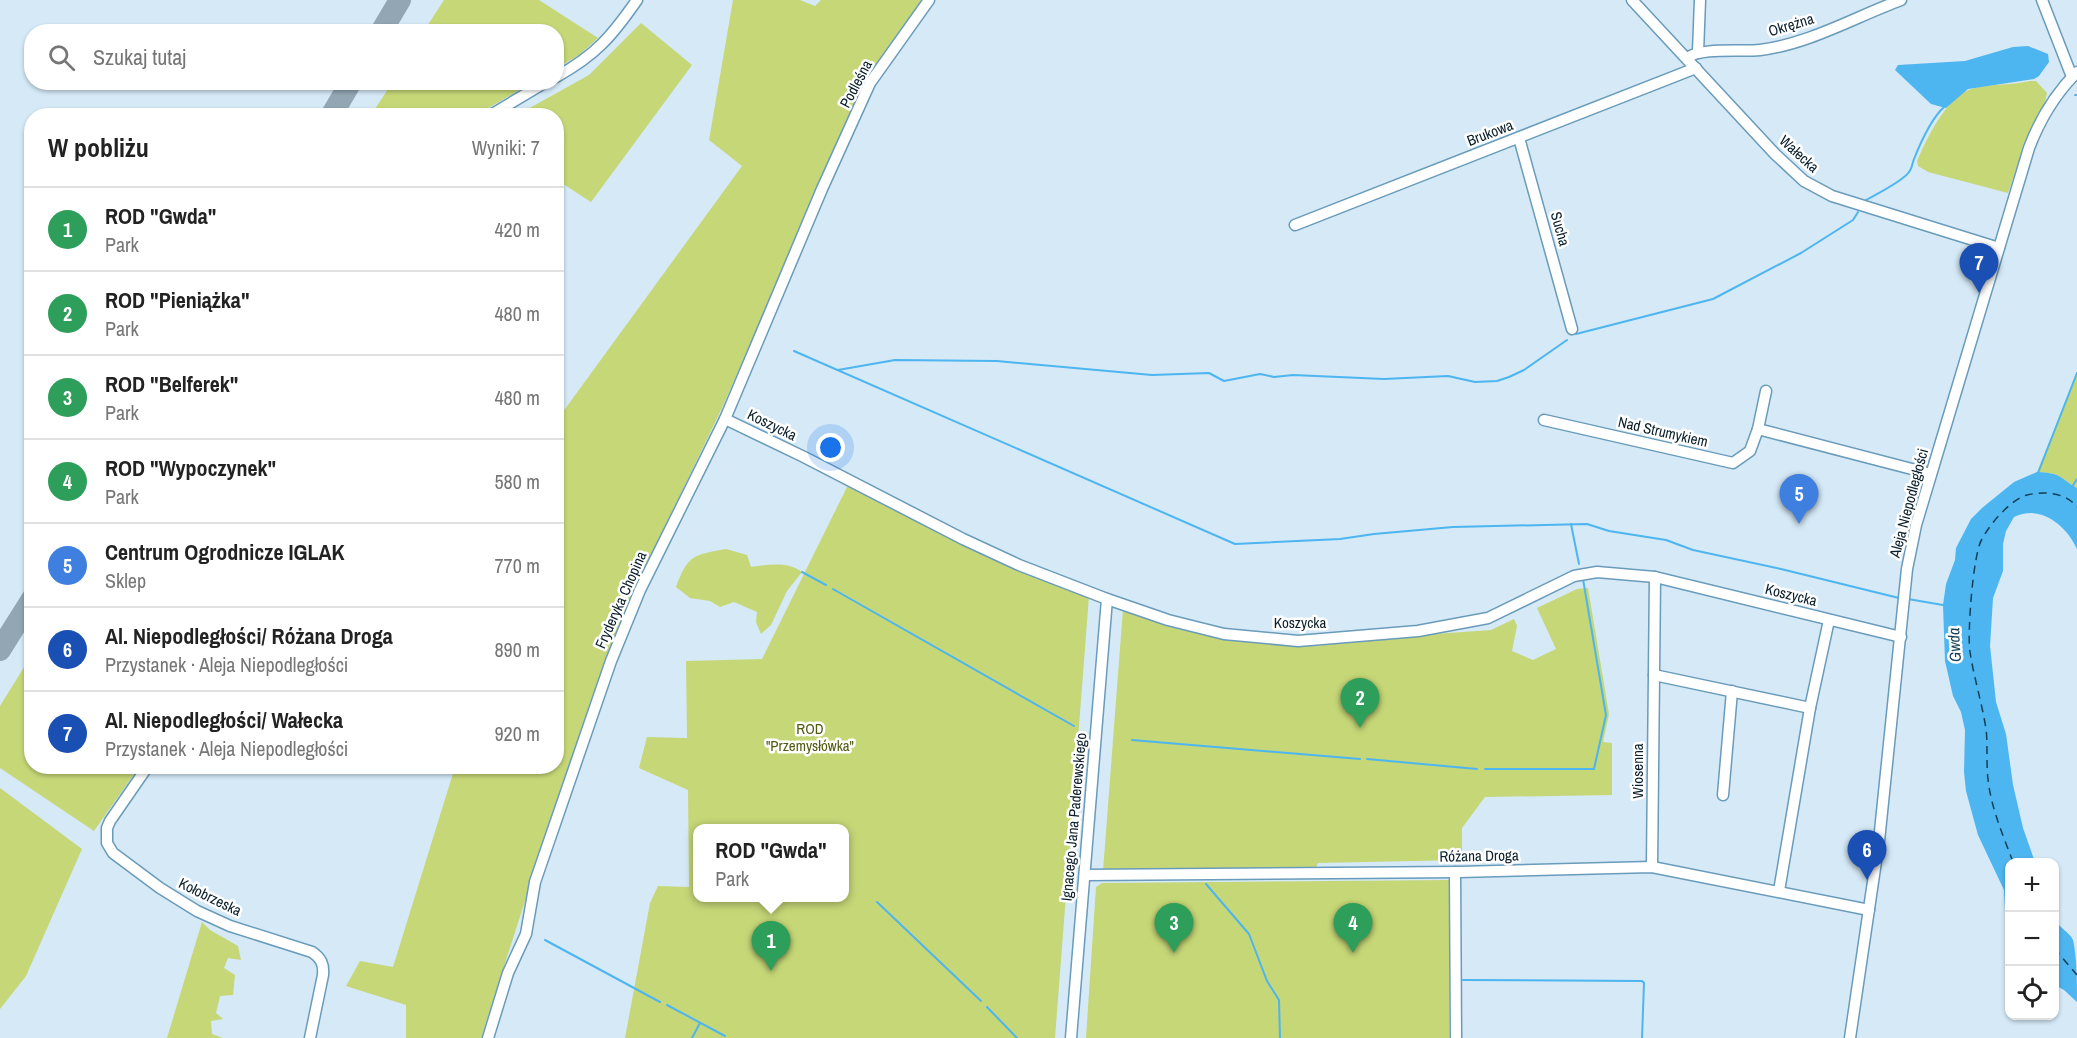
<!DOCTYPE html>
<html lang="pl">
<meta charset="utf-8">
<style>
:root{--surface:#fff;--page:#f6f6f6;--text:#222;--muted:#767676;--line:#e0e0e0;--accent:#9e5d28}
body{margin:0;font-family:"Archivo Narrow",sans-serif;background:var(--page);color:var(--text)}
.controls{position:absolute;right:18px;bottom:18px;display:grid;overflow:hidden;border-radius:12px;box-shadow:0 2px 4px #0004}
.controls button{width:54px;height:54px;display:grid;place-items:center;padding:0;border:0;border-bottom:2px solid var(--line);background:var(--surface);color:var(--text);font:30px sans-serif}
.you{position:absolute;left:831px;top:448px;width:21px;height:21px;margin:-15px;border:4px solid #fff;border-radius:50%;background:#1a73e8;box-shadow:0 0 0 9px #1a73e833}
.badge{display:grid;place-items:center;width:39px;height:39px;border-radius:50%;background:var(--accent);color:#fff;font-size:20px;font-weight:700}
.pin{position:absolute;translate:-50% -50px;filter:drop-shadow(0 2px 3px #0008)}
.pin::after{content:'';position:absolute;top:32px;width:21px;height:18px;background:inherit;clip-path:polygon(0 0,100% 0,50% 100%)}
.popup{position:absolute;left:693px;top:824px;width:156px;height:78px;box-sizing:border-box;display:grid;place-content:center;border-radius:12px;background:var(--surface);filter:drop-shadow(0 2px 4px #0005);font-size:20px;white-space:nowrap;color:var(--muted)}
.popup b{font-size:22px;color:var(--text)}
.popup::after{content:'';position:absolute;left:50%;top:100%;margin-left:-12px;border:12px solid transparent;border-top-color:var(--surface)}
.list{margin:0;padding:0;list-style:none}
h2{display:flex;justify-content:space-between;align-items:center;height:78px;margin:0;padding:0 24px;font-size:26px}
h2 small{font-size:20px;font-weight:400;color:var(--muted)}
.list li{display:grid;grid-template-columns:39px 1fr auto;gap:18px;align-items:center;box-sizing:border-box;height:84px;padding:0 24px;border-top:2px solid var(--line)}
.list b{display:block;font-size:22px;white-space:nowrap}
.list p{margin:0;font-size:20px;white-space:nowrap;color:var(--muted)}
.list em{font-size:20px;font-style:normal;color:var(--muted)}
.icon{flex:none;width:33px;height:33px;fill:none;stroke:currentColor;stroke-width:2;stroke-linecap:round;stroke-linejoin:round}
.map{position:relative;flex:none;width:2077px;height:1038px;overflow:hidden}
.search{position:absolute;background:var(--surface);box-shadow:0 2px 4px #0004;left:24px;top:24px;width:540px;height:66px;display:flex;align-items:center;gap:15px;box-sizing:border-box;padding:0 21px;border-radius:24px;color:var(--muted);font-size:22px}
.panel{position:absolute;background:var(--surface);box-shadow:0 2px 4px #0004;left:24px;top:108px;width:540px;height:666px;border-radius:24px}
.map>svg:first-child{display:block}
</style>
<div class="map">
<svg width="2077" height="1038" viewBox="0 0 2077 1038">
<rect width="100%" height="100%" fill="#d5e9f7"/>
<g fill="#c6d777" fill-rule="evenodd">
<path d="M444 0H539L598 38 579 55 557 68 556 32 424 31Z"/>
<path d="M733 0H800L815 6 821 0H929L867 78 722 408 640 578 560 792 481 1038H406V1005L346 986 360 961 393 967 455 767 556 766 557 420 742 166 709 140Z"/>
<path d="M641 23 692 65 591 202 557 180 556 116 517 115 589 75Z"/>
<path d="M2030 81H2036L2047 93 2045 102 2018 164 2008 193 1928 172 1918 166 1917 161C1927 138 1947 95 1974 88 1993 84 2012 85 2030 81Z"/>
<path d="M392 83V82L532 83 476 115H371Z"/>
<path d="M2077 373V488C2058 477 2062 473 2037 472Z"/>
<path d="M848 485 1089 596 1055 1038H625L650 903 658 886 689 887 688 790 639 768 647 737 687 738 686 661 762 659ZM698 828H844V898H698Z"/>
<path d="M726 549 747 555 751 567C767 565 787 561 802 572L787 591 771 625 761 634 756 622 757 612 734 602 720 607 710 601 690 598 676 587C688 555 693 555 726 549Z"/>
<path d="M1588 588 1609 714 1603 742 1612 743V795L1485 797 1462 828V860L1318 863 1316 868 1103 871 1123 609 1177 629 1219 637 1250 642 1315 646 1420 635 1491 630 1514 619 1517 626 1512 651 1533 660 1556 649 1537 608 1577 589Z"/>
<path d="M31 656 32 766 139 767 94 831 0 768V706Z"/>
<path d="M0 788 82 849 26 976 0 1009Z"/>
<path d="M1449 880V1038H1086L1096 887 1102 883Z"/>
<path d="M202 922 210 930 238 946 241 960 228 958 224 968 235 975 233 995 220 996 216 1013 223 1019 211 1021 212 1034 223 1038H167Z"/>
</g>
<g fill="#4db5ef">
<path d="M2028 46 2048 54 2049 62 2039 76 2034 79 1968 89 1946 108 1931 104 1895 70 1898 65 1965 61 2013 47Z"/>
<path d="M2037 472C2062 473 2058 477 2077 488V549C2067 526 2041 504 2014 517L2006 531 2003 544V571L1993 598 1990 646 1996 702 2006 734 2013 785 2023 828 2035 862H2010L2009 919 2005 911 2004 890 1978 835 1966 791 1964 772 1965 730 1961 712 1953 696 1945 661 1943 605 1946 584 1955 560 1956 548 1971 519 1982 508 2014 482Z"/>
<path d="M2054 919C2060 928 2071 934 2073 940 2077 957 2077 983 2077 1002L2064 990 2055 985Z"/>
</g>
<g fill="none" stroke-linecap="round" stroke-linejoin="round">
<g stroke="#4db5ef" stroke-width="2">
<path d="M2075 95H2077"/>
<path d="M1866 200C1877 194 1903 181 1909 172 1912 169 1912 164 1914 159 1920 144 1932 118 1944 107"/>
<path d="M1576 334 1713 299 1801 253 1853 220 1858 212"/>
<path d="M794 351 1235 544 1340 539 1374 534 1453 527 1587 524 1609 531 1666 540 1693 550 1781 569 1899 598"/>
<path d="M838 370 895 360 997 361 1152 375 1209 373 1224 381 1260 374 1274 377 1293 375 1384 379 1448 376 1475 382 1497 381 1509 377 1524 370 1567 340"/>
<path d="M2038 473 2077 373"/>
<path d="M2072 487 2077 479"/>
<path d="M1571 524 1579 564"/>
<path d="M802 572 826 585"/>
<path d="M833 589 1074 726"/>
<path d="M1908 599 1943 605"/>
<path d="M1132 740 1360 759"/>
<path d="M1367 759 1477 769"/>
<path d="M1485 769H1594L1606 715 1583 579"/>
<path d="M1206 884 1249 934 1267 981 1279 1000 1280 1038"/>
<path d="M877 902 981 1001"/>
<path d="M545 940 660 1002"/>
<path d="M1463 980 1642 981 1644 983 1642 1038"/>
<path d="M667 1005 725 1036"/>
<path d="M987 1007 1017 1038"/>
<path d="M692 1038 700 1023"/>
</g>
<g stroke="#133f57" stroke-width="1.5" stroke-dasharray="8 6" stroke-linecap="butt">
<path d="M2013 862C2003 835 1991 808 1988 779 1986 763 1988 745 1986 729 1982 703 1974 678 1970 652 1967 635 1973 553 1982 539 1990 524 2010 500 2027 495 2044 491 2065 492 2077 507"/>
<path d="M2054 948 2077 975"/>
</g>
<g stroke="#92a6b4" stroke-width="22">
<path d="M381 32 400 0"/>
<path d="M331 116 351 82"/>
<path d="M0 650 32 599"/>
</g>
<g stroke="#699bba" stroke-width="13">
<g id="minor">
<path d="M1632 0 1775 154 1804 181 1832 196 1999 248"/>
<path d="M2042 0 2072 77"/>
<path d="M1698 52 1700 0"/>
<path d="M1687 58C1701 47 1741 52 1760 50 1809 44 1855 17 1901 0"/>
<path d="M556 77C596 55 612 36 637 0"/>
<path d="M489 116 546 82"/>
<path d="M1519 138 1572 329"/>
<path d="M1295 225 1696 68"/>
<path d="M725 419 804 457 963 539 1019 565 1107 599 1168 620 1224 634 1298 641 1418 631 1488 618 1574 576 1597 572 1655 577 1901 637"/>
<path d="M1544 420 1733 463 1750 451 1758 429 1766 391"/>
<path d="M1758 429 1931 474"/>
<path d="M1654 675 1810 708"/>
<path d="M148 766 110 821 107 828V843L113 853 160 888 197 911 230 926 312 952C321 958 324 964 323 975L310 1038"/>
<path d="M1723 795 1732 691"/>
<path d="M1652 867 1655 577"/>
<path d="M1455 872 1456 1038"/>
<path d="M1085 875 1459 872 1652 867 1869 910"/>
<path d="M1779 891 1810 708 1829 620"/>
<path d="M488 1038 508 973 526 934 535 882 611 661 640 590 725 419 822 189 870 83 929 0"/>
<path d="M1071 1038 1107 599"/>
<path d="M1850 1038 1879 841 1907 569 1916 525 2029 148C2040 119 2055 94 2077 72"/>
</g>
</g>
<use href="#minor" stroke="#fff" stroke-width="10"/>
</g>
<g text-anchor="middle" stroke-width="5" stroke-linejoin="round" paint-order="stroke">
<g font-size="15" fill="#0a1f2b" stroke="#fff">
<text transform="translate(1791 25) rotate(-17)" y="5">Okrężna</text>
<text transform="translate(856 84) rotate(-62)" y="5">Podleśna</text>
<text transform="translate(1490 133) rotate(-21)" y="5">Brukowa</text>
<text transform="translate(1799 154) rotate(42)" y="5">Wałecka</text>
<text transform="translate(1560 229) rotate(74)" y="5">Sucha</text>
<text transform="translate(772 425) rotate(26)" y="5">Koszycka</text>
<text transform="translate(1663 432) rotate(13)" y="5">Nad Strumykiem</text>
<text transform="translate(1909 503) rotate(-75)" y="5">Aleja Niepodległości</text>
<text transform="translate(1791 595) rotate(14)" y="5">Koszycka</text>
<text transform="translate(621 600) rotate(-66)" y="5">Fryderyka Chopina</text>
<text x="1300" y="628">Koszycka</text>
<text transform="translate(1638 771) rotate(-90)" y="5">Wiosenna</text>
<text transform="translate(1074 817) rotate(-85)" y="5">Ignacego Jana Paderewskiego</text>
<text transform="translate(1479 856) rotate(-1)" y="5">Różana Droga</text>
<text transform="translate(210 897) rotate(26)" y="5">Kołobrzeska</text>
</g>
<g font-size="15" fill="#525b11" stroke="#fff">
<text x="810" y="734">ROD<tspan x="810" dy="17">"Przemysłówka"</tspan></text>
</g>
<g font-size="16" font-style="italic" fill="#133f57" stroke="#fff">
<text transform="translate(1954 645) rotate(-93)" y="6">Gwda</text>
</g>
</g>
</svg>
<div class="controls">
<button>+</button>
<button>−</button>
<button><svg class="icon" aria-label="locate" viewBox="0 0 24 24"><circle cx="12" cy="12" r="6"/><path d="M12 2v4M12 18v4M2 12h4M18 12h4"/></svg></button>
</div>
<div class="you"></div>
<div class="pin badge" style="left:771px;top:971px;background:#2e9e5b">1</div>
<div class="popup"><b>ROD &quot;Gwda&quot;</b>Park</div>
<div class="pin badge" style="left:1360px;top:728px;background:#2e9e5b">2</div>
<div class="pin badge" style="left:1174px;top:953px;background:#2e9e5b">3</div>
<div class="pin badge" style="left:1353px;top:953px;background:#2e9e5b">4</div>
<div class="pin badge" style="left:1799px;top:524px;background:#3f7fe0">5</div>
<div class="pin badge" style="left:1867px;top:880px;background:#1a4fb4">6</div>
<div class="pin badge" style="left:1979px;top:293px;background:#1a4fb4">7</div>
<div class="search"><svg class="icon" aria-label="search" viewBox="0 0 24 24"><circle cx="10" cy="10" r="6"/><path d="M15 15l6 6"/></svg>Szukaj tutaj</div>
<section class="panel">
<h2>W pobliżu<small>Wyniki: 7</small></h2>
<ul class="list">
<li><span class="badge" style="background:#2e9e5b">1</span><div><b>ROD &quot;Gwda&quot;</b><p>Park</p></div><em>420 m</em></li>
<li><span class="badge" style="background:#2e9e5b">2</span><div><b>ROD &quot;Pieniążka&quot;</b><p>Park</p></div><em>480 m</em></li>
<li><span class="badge" style="background:#2e9e5b">3</span><div><b>ROD &quot;Belferek&quot;</b><p>Park</p></div><em>480 m</em></li>
<li><span class="badge" style="background:#2e9e5b">4</span><div><b>ROD &quot;Wypoczynek&quot;</b><p>Park</p></div><em>580 m</em></li>
<li><span class="badge" style="background:#3f7fe0">5</span><div><b>Centrum Ogrodnicze IGLAK</b><p>Sklep</p></div><em>770 m</em></li>
<li><span class="badge" style="background:#1a4fb4">6</span><div><b>Al. Niepodległości/ Różana Droga</b><p>Przystanek · Aleja Niepodległości</p></div><em>890 m</em></li>
<li><span class="badge" style="background:#1a4fb4">7</span><div><b>Al. Niepodległości/ Wałecka</b><p>Przystanek · Aleja Niepodległości</p></div><em>920 m</em></li>
</ul>
</section>
</div>
